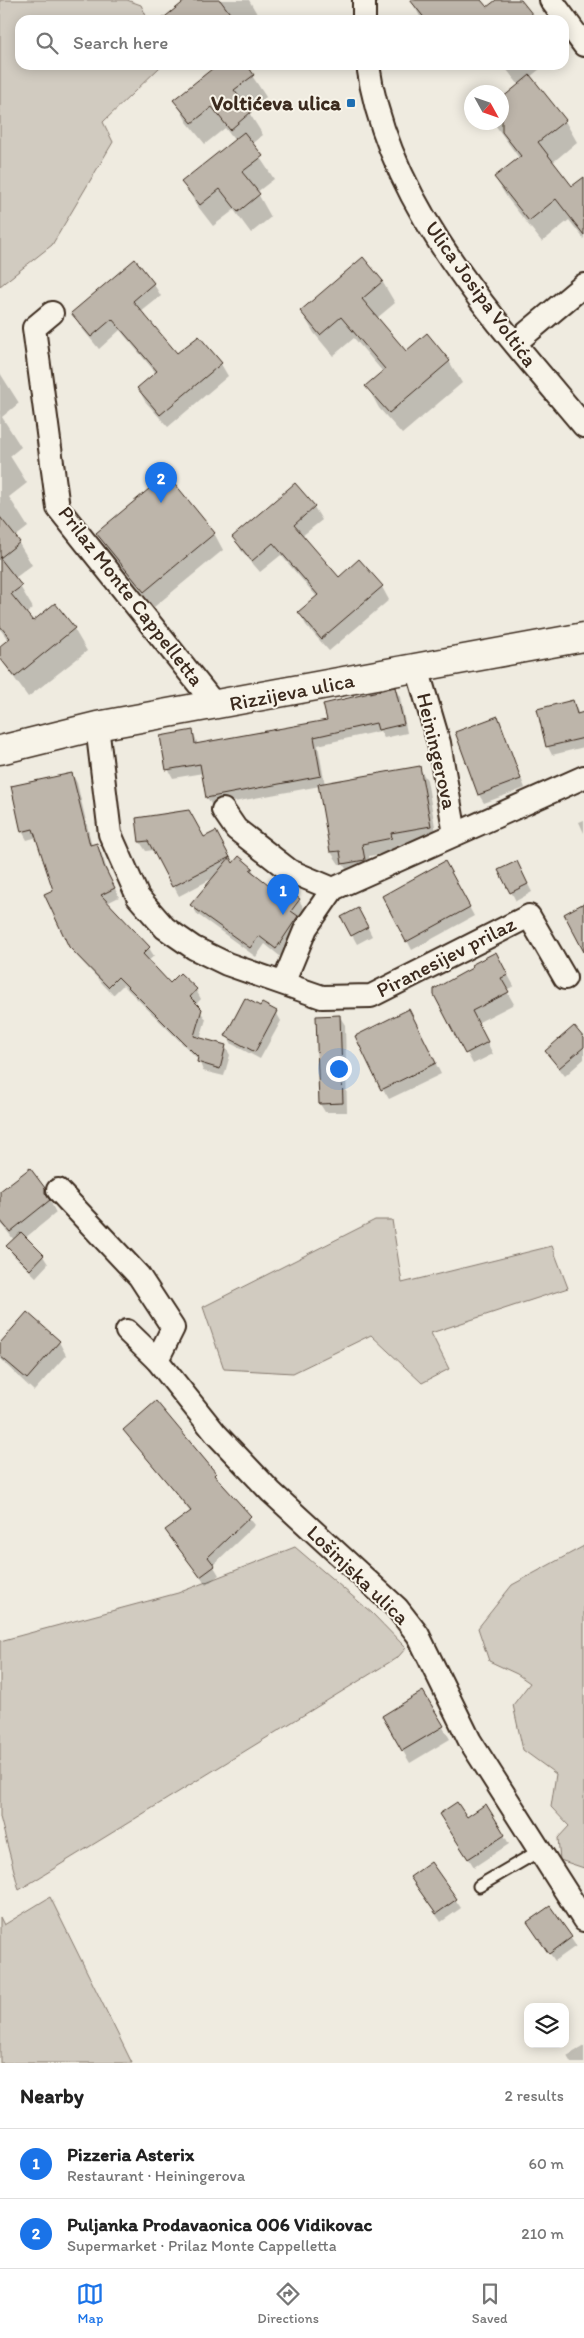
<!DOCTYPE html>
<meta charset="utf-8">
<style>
:root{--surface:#fff;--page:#f6f6f6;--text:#222;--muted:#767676;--line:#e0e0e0;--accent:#1a73e8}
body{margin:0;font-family:Itim,sans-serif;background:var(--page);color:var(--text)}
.controls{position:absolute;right:15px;bottom:15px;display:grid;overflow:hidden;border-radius:10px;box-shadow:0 2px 12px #0003}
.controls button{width:45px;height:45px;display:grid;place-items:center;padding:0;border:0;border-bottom:1px solid var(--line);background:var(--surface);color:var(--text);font:25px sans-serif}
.compass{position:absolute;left:464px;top:85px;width:45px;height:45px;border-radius:50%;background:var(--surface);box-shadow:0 2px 12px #0003;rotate:130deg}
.you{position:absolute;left:338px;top:1068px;width:18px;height:18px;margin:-12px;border:4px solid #fff;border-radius:50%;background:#1a73e8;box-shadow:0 0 0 8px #1a73e833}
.badge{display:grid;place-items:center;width:32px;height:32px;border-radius:50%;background:var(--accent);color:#fff;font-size:16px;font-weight:700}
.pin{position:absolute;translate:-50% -41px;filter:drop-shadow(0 1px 2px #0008)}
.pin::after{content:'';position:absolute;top:26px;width:18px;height:15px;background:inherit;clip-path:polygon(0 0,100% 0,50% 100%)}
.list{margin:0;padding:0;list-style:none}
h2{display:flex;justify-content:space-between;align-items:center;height:65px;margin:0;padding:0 20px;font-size:21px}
h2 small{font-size:16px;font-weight:400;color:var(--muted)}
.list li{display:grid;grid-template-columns:32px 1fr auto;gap:15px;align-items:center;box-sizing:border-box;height:70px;padding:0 20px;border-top:1px solid var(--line)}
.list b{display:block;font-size:19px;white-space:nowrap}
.list p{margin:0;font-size:16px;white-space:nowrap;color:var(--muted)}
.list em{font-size:16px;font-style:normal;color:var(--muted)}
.icon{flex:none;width:28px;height:28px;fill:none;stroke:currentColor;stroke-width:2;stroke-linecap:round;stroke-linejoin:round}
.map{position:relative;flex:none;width:584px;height:2063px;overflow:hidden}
.search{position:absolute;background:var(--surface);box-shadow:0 2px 12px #0003;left:15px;right:15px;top:15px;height:55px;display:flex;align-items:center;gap:12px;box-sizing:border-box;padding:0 18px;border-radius:15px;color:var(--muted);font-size:19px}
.sheet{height:205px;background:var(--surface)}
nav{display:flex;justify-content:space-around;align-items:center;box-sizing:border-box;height:70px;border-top:1px solid var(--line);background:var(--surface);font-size:14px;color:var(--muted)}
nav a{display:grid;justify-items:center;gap:2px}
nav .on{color:var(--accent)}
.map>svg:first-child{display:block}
</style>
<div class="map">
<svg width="584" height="2063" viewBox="0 0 584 2063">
<rect width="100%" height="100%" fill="#efebe0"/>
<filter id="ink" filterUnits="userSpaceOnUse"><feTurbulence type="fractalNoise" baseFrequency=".02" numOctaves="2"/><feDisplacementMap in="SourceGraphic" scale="10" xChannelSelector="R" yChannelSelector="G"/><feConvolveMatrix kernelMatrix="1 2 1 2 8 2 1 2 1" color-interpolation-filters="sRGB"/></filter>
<g filter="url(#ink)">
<g fill="#d1cbc0" stroke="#867a6f">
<path d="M0 0H127L141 5 148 20H20V65H162L103 122 113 142 52 245 0 286Z"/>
<path d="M375 1220H392L402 1283 552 1246 568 1288 431 1333 449 1369 422 1383 371 1335 293 1373 224 1369 203 1307Z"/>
<path d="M584 1546V1868L560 1860 558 1838 569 1826 551 1807 556 1774 523 1750 513 1705 530 1683 517 1674 489 1661 478 1628 512 1585Z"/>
<path d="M295 1547 372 1613 406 1648 398 1657 19 1890 0 1817V1641L178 1593Z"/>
<path d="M50 1897 132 2063H0V1917L4 1925Z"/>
</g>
<g fill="#0003">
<path d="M188 0H249L257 14 250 20H168Z"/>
<path d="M411 0H480L487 9 498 0H520L536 20H422Z"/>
<path d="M219 65H245L266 97 248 111 263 135 251 144 274 179 257 192 271 217 251 233 234 210 213 226 196 204 183 182 235 141 225 128 205 144 187 122 175 100Z"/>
<path d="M503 65H545L530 77 565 121 577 142 552 163 572 188 584 178V239L569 220 542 242 508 199 495 178 519 158 493 122H502V99L519 85Z"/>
<path d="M382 281 395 303 377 318 406 353 449 361 462 383 402 434 379 408 367 386 383 372 354 338 333 356 314 333 301 311Z"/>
<path d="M153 283 161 296 141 312 177 355 221 364 228 376 168 427 145 401 138 388 156 373 120 330 99 349 80 326 73 313Z"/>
<path d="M0 373 19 403 2 417 21 447 10 456 27 483 9 497 28 527 15 537 32 565 15 578 33 608 26 614 32 622 55 605 74 629 87 651 28 697 0 658V648L9 641 0 629Z"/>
<path d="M295 485 314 507 322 520 302 536 338 579 359 561 382 587 389 600 329 651 306 625 299 612 317 597 281 555 260 572 241 550 234 537Z"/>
<path d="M97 533H214L223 550 154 607 107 549Z"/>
<path d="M395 689 400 697 407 733 384 738 380 731 318 745 325 785 419 768 427 780 437 838 397 845 398 851 369 856 371 873 351 877 343 864H339L331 852 320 786 212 806 207 797 203 773 173 778 168 769 193 731 198 745 328 721Z"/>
<path d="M573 701 579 715 584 717V747L552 755 548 747 538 710Z"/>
<path d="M497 717 525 788 484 803 479 795Z"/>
<path d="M72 774 77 783 92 846 96 844 101 852 109 876 119 897 107 903 149 948 154 956 148 961 170 985 180 975 196 990 201 999 195 1005 206 1019 200 1039 225 1046 230 1055 224 1076 203 1071 199 1060 123 985 113 995 76 955 71 946 37 837 27 840 22 831Z"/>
<path d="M137 819 204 839 221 842 233 864 252 869 256 876 278 893 282 887 299 900 305 910 298 918 303 926 281 957 265 944 256 957 197 914 192 905 215 877 179 896 154 850 146 851 140 842Z"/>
<path d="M584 820V833L579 822Z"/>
<path d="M445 863 474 916 412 950 384 896Z"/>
<path d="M500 871H521L532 892 516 901Z"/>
<path d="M363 918 372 936 357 944 352 935Z"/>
<path d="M502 964 514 986 506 990 514 1004 477 1023 493 1054 473 1064 435 994Z"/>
<path d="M261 1008 276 1012 281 1021 260 1059 232 1044 227 1036Z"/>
<path d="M340 1017 345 1025 347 1112H325L320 1104Z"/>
<path d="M415 1022 441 1074 389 1099 383 1089Z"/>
<path d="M584 1040V1059L565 1076 546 1051Z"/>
<path d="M44 1189 56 1213 25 1238 43 1256 48 1264 36 1277 13 1255 8 1246 14 1240 0 1222V1193Z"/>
<path d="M59 1342 66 1355 34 1391 0 1359V1345Z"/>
<path d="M156 1403 255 1525 213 1565 219 1575 206 1585 172 1539 191 1513 125 1430Z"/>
<path d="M422 1693 450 1739 410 1763 383 1717Z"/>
<path d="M466 1818 504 1835 509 1844 474 1867 446 1823Z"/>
<path d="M431 1864 461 1908 441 1922 416 1886Z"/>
<path d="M550 1907 576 1946 555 1961 534 1930Z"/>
<path d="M584 2046V2063H571L567 2056Z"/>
</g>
<g fill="#bdb5aa" stroke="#3b2a1e">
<path d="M186 0H220L235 20H161Z"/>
<path d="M410 0H481L487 7 496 0H521L537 20H426Z"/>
<path d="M217 65H247L254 75 234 90 251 112 230 130 212 107 192 123 173 100Z"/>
<path d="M530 75 566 120 538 142 572 186 584 177V235L556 199 529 221 494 177 521 156 502 132V98Z"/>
<path d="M244 132 263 156 242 172 260 194 238 212 220 189 200 205 181 182Z"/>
<path d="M363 257 383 281 362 299 406 351 427 333 450 361 389 413 365 386 385 369 341 317 320 335 300 311Z"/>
<path d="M135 259 154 283 133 301 177 353 199 336 222 363 160 415 137 388 157 371 112 319 91 337 71 313Z"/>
<path d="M167 474 215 533 144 592 96 533Z"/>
<path d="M295 483 315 506 294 525 339 577 359 559 383 586 321 639 298 612 318 595 273 543 252 561 232 537Z"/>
<path d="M0 517 20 542 0 558 22 586 11 594 33 621 55 603 75 628 15 677 0 658V646L10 638 0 626Z"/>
<path d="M395 687 404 724 378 730 376 723 314 737 321 776 206 798 200 764 166 770 160 736 193 730 195 744 327 720 323 704Z"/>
<path d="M573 700 577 714 584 712V738L546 747 537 709Z"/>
<path d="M498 716 521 779 478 795 455 732Z"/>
<path d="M420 766 431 826 391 833 392 838 362 844 365 860 342 864 340 851 330 852 318 784Z"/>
<path d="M72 773 90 845 97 843 104 866 115 888 101 895 150 947 143 954 170 983 180 973 197 989 190 997 202 1009 194 1036 226 1045 220 1069 197 1062 198 1057 118 977 108 987 69 947 44 894 53 890 33 829 21 832 11 786Z"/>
<path d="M189 810 204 837 216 831 233 863 239 856 253 868 250 870 277 891 281 886 300 899 291 911 298 916 276 949 259 936 250 948 190 905 230 857 172 887 148 841 139 842 136 818Z"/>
<path d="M445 861 470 907 406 942 382 896Z"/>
<path d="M517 861 528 884 510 893 498 870Z"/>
<path d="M584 903V952L564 914Z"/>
<path d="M358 908 368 927 351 936 341 917Z"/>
<path d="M496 952 508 975 501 978 509 992 472 1011 488 1042 465 1054 434 995V989L472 968 471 965Z"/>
<path d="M245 998 260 1006 262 1003 277 1011 255 1052 225 1036Z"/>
<path d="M409 1009 436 1063 381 1090 355 1036Z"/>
<path d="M340 1015 343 1103 319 1104 316 1016Z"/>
<path d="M574 1026 584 1038V1047L559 1068 545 1051Z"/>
<path d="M30 1168 45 1188V1193L50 1200 10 1232 0 1220V1191Z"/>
<path d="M21 1232 44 1255 30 1270 6 1246Z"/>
<path d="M27 1312 60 1341 27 1379 0 1356V1343Z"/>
<path d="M156 1401 216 1473 214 1475 251 1516 208 1557 215 1566 200 1577 165 1530 191 1511 123 1430Z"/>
<path d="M423 1691 444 1726 402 1751 382 1716Z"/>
<path d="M457 1802 467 1817 486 1804 505 1835 468 1859 439 1814Z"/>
<path d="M431 1862 457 1899 436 1914 410 1877Z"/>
<path d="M550 1906 572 1937 549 1954 527 1922Z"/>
</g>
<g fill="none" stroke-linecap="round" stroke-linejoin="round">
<g stroke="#3b2a1e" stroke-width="15">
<path id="service" d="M479 1886 539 1851"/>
</g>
<g stroke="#3b2a1e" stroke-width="26">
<g id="minor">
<path d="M551 0 584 45"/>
<path d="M364 20V0"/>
<path d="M368 65C387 205 497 322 584 426"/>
<path d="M52 313 34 328 58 508 216 706"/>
<path d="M515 343 584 285"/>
<path d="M417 668 439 743 455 834"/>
<path d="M97 726 110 834 138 897 165 928 194 948 227 964 322 997 371 996 529 916 565 978"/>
<path d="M223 810 236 829 290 871 333 889"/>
<path d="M286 983 287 974 306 928 333 889 584 777"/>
<path d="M58 1190 139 1276 173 1328 157 1360"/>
<path d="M127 1331 157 1360 216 1434 271 1492 397 1608 418 1635 470 1741 584 1920"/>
</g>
</g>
<g stroke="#3b2a1e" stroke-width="31">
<path id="tertiary" d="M0 750 97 726 584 637"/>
</g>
<use href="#service" stroke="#f7f3e8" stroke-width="11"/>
<use href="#minor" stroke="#f7f3e8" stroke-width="22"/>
<use href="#tertiary" stroke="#f7f3e8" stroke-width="28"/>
</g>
</g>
<rect fill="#1f6fb2" stroke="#f7f3e8" stroke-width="2" x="346" y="98" width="10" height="10" rx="2.5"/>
<g text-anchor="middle" stroke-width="4" stroke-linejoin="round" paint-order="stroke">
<g font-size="21" font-weight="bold" fill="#3b2a1e" stroke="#f7f3e8" text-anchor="end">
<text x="341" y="110">Voltićeva ulica</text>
</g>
<g font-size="21" fill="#3b2a1e" stroke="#f7f3e8">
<text transform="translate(481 294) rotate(54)" y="7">Ulica Josipa Voltića</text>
<text transform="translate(131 596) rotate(52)" y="7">Prilaz Monte Cappelletta</text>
<text transform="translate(292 692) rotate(-11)" y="7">Rizzijeva ulica</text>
<text transform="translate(437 751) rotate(77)" y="7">Heiningerova</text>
<text transform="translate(446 957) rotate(-27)" y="7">Piranesijev prilaz</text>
<text transform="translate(358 1575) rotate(44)" y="7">Lošinjska ulica</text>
</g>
</g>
</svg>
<div class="controls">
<button><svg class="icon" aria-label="layers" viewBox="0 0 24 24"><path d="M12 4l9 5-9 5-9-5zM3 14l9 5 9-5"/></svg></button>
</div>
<svg class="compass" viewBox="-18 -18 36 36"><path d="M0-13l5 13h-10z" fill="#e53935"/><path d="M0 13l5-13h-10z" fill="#767676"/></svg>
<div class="you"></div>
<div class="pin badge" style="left:283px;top:915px">1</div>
<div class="pin badge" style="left:161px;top:503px">2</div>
<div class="search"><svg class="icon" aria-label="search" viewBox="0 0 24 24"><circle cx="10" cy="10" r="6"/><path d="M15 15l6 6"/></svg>Search here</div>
</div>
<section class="sheet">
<h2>Nearby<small>2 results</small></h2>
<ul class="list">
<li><span class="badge">1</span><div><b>Pizzeria Asterix</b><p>Restaurant · Heiningerova</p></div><em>60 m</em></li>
<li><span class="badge">2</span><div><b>Puljanka Prodavaonica 006 Vidikovac</b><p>Supermarket · Prilaz Monte Cappelletta</p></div><em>210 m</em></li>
</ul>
</section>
<nav>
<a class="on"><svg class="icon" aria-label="map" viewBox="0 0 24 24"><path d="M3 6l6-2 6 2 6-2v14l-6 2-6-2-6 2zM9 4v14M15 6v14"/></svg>Map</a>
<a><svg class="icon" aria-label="directions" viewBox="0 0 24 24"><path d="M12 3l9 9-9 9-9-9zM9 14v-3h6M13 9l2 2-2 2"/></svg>Directions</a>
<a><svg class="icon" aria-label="saved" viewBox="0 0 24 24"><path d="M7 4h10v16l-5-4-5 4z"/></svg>Saved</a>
</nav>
